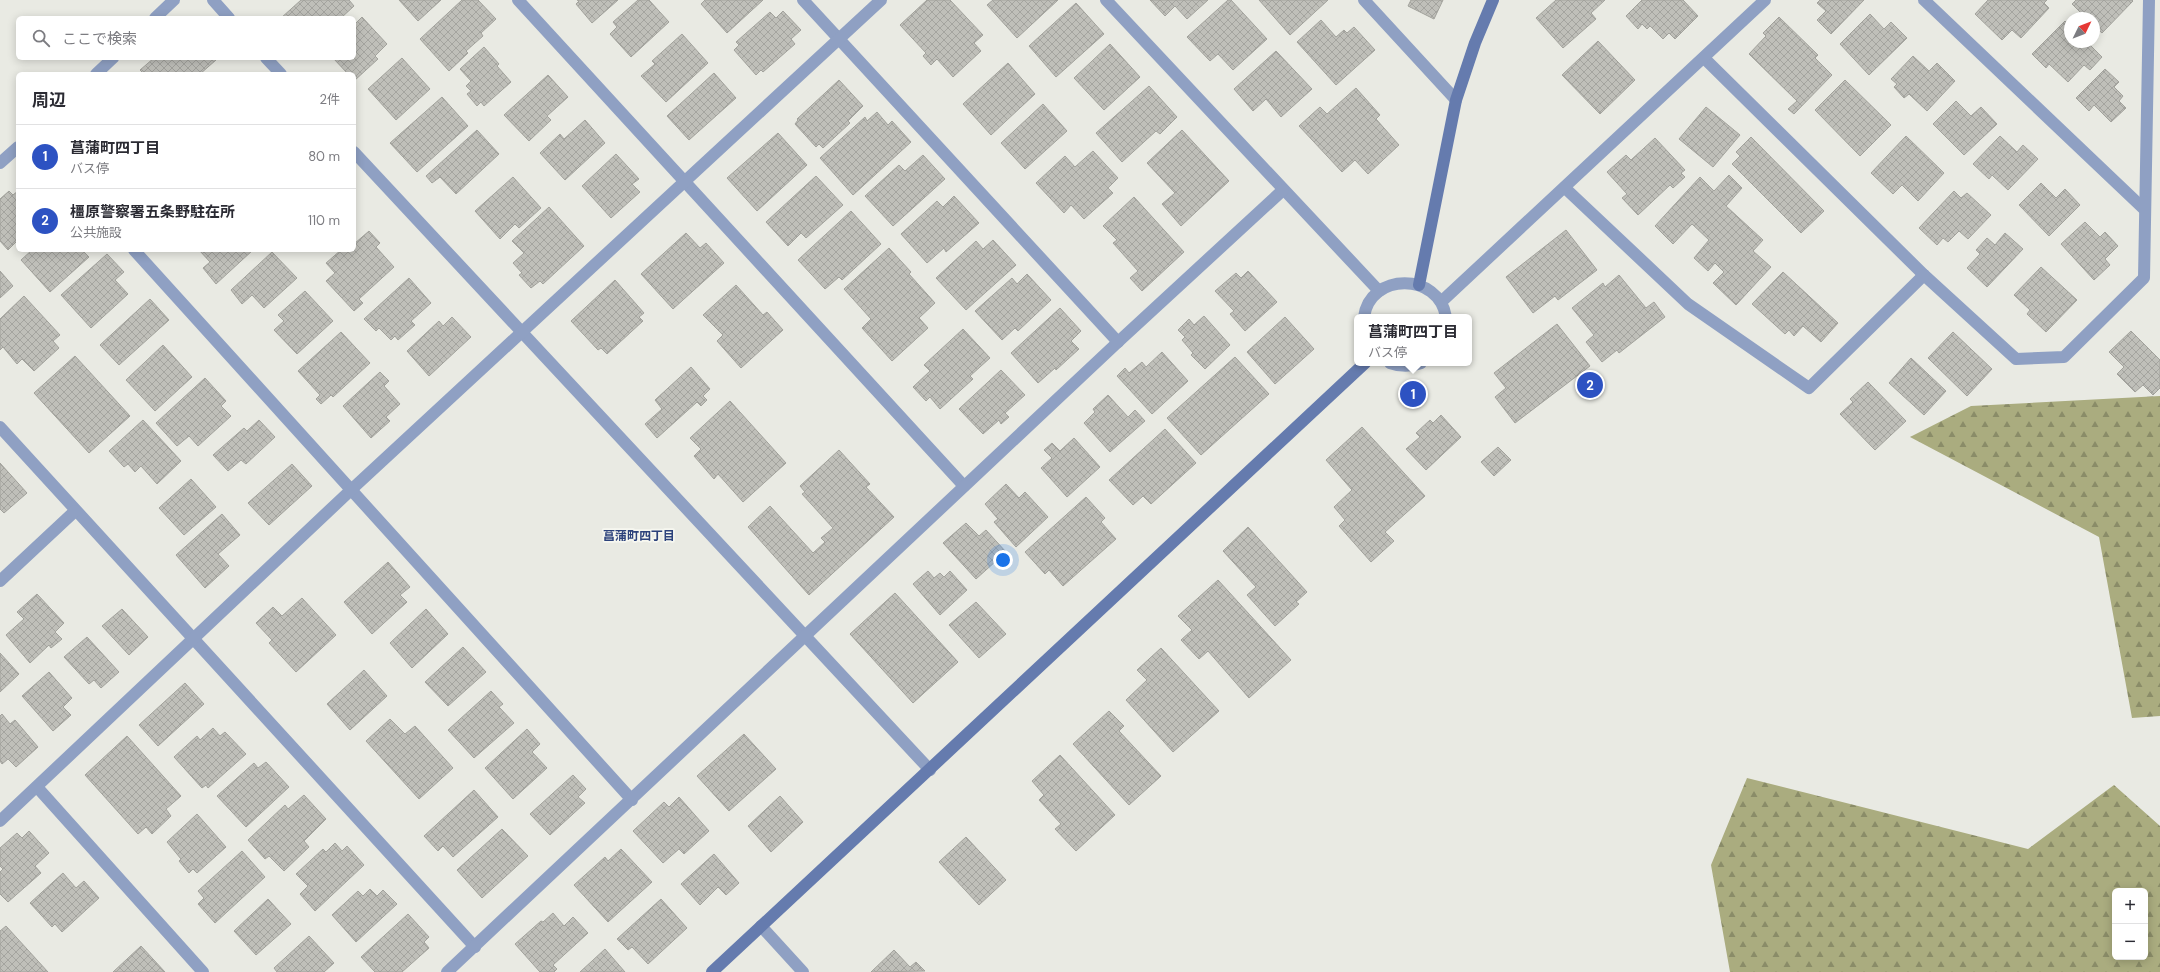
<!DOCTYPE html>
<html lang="ja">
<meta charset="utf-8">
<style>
:root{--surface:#fff;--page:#f2f2f3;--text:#2b2b33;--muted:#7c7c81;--line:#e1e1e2;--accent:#2d52c2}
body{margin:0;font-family:"DM Sans","Noto Sans JP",sans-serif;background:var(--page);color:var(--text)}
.controls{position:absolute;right:12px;bottom:12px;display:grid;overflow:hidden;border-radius:6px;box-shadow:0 2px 10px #0003}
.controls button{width:36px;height:36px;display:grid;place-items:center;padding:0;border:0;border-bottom:1px solid var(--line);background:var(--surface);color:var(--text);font:20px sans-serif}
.compass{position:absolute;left:2064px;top:12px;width:36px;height:36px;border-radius:50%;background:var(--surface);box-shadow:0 2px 10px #0003;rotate:47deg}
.you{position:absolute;left:1003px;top:560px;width:14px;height:14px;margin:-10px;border:3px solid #fff;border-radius:50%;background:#1a73e8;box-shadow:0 0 0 6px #1a73e833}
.badge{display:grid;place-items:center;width:26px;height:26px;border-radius:50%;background:var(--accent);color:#fff;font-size:13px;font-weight:700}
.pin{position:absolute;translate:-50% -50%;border:2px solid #fff;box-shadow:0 1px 4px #0006}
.popup{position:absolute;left:1354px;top:314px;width:118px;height:52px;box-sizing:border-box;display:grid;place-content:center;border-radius:6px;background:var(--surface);filter:drop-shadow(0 1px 3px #0005);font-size:13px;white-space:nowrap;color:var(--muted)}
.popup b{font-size:15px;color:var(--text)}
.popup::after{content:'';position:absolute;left:50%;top:100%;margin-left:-8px;border:8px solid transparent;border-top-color:var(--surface)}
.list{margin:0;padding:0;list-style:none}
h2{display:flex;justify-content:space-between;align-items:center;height:52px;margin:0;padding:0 16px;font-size:17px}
h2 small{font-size:13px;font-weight:400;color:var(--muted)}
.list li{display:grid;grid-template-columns:26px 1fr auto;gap:12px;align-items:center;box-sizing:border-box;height:64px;padding:0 16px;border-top:1px solid var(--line)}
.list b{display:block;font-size:15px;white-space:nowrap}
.list p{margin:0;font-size:13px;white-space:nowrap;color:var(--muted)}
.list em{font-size:13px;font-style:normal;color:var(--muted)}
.icon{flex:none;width:22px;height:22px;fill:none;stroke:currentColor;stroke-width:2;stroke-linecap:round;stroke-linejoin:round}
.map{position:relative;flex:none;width:2160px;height:972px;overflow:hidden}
.search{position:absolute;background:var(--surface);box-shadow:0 2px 10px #0003;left:16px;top:16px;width:340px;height:44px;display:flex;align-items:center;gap:10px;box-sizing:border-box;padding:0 14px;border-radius:6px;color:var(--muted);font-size:15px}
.panel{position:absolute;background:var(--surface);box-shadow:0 2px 10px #0003;left:16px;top:72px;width:340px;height:180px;border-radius:6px}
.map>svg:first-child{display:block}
</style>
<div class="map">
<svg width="2160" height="972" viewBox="0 0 2160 972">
<defs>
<pattern id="forest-firs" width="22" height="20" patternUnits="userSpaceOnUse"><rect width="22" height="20" fill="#aaac7f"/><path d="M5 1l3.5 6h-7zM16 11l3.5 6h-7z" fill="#8a8c68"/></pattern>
<pattern id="building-cross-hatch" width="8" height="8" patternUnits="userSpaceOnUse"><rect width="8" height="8" fill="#bfbfb9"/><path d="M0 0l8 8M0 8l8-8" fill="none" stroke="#a4a49f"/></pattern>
</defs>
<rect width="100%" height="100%" fill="#e9eae3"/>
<g fill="url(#forest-firs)" fill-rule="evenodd">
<path d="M2160 396V716L2132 718 2099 537 1910 437 1971 406Z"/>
<path d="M1747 778 2028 849 2114 785 2160 826V972H1730L1711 865ZM2115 891H2145V957H2115Z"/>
</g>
<g fill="url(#building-cross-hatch)" stroke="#a2a29c">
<path d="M301 0H349L354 6 341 18H281Z"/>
<path d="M399 0H441L418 21Z"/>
<path d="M462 0H478L496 19 481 33 483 36 466 51 468 53 449 71 420 39Z"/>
<path d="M577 0H618L592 23 576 4 579 1Z"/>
<path d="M638 0H649L669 22 631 57 610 34 617 27 613 22Z"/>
<path d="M705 0H763L727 33 701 4Z"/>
<path d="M927 0H950L983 35 974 43 981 51 953 77 937 59 931 65 923 56 926 53 900 25Z"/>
<path d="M993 0H1058L1017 38 987 5Z"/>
<path d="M1150 0H1208L1187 19 1175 6 1165 16Z"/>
<path d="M1228 0H1231L1267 39 1233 70 1218 54 1210 61 1187 37Z"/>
<path d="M1259 0H1328L1290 35Z"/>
<path d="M1411 0H1443L1434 19 1408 6Z"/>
<path d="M1556 0H1605L1591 13 1596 19 1563 48 1536 18Z"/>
<path d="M1642 0H1683L1698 16 1675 39 1669 33 1663 39 1650 26 1647 29 1642 24 1638 29 1626 16Z"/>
<path d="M1820 0H1864L1831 34 1817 20 1826 11 1817 3Z"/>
<path d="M1988 0H2047L2044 3 2049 8 2021 38 2012 30 2002 40 1975 14Z"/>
<path d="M2076 0H2132L2133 1 2102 33 2094 26V18H2086L2072 4Z"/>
<path d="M1076 3 1104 34 1056 77 1029 46Z"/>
<path d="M783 11 801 30 791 39 795 44 763 72 761 70 756 75 734 50 739 45 736 42 770 12 776 18Z"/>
<path d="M1870 14 1884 29 1891 22 1907 38 1869 75 1840 44Z"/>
<path d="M362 17 387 44 375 56 378 59 354 81V74H348L333 58H354V25Z"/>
<path d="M1779 17 1818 55 1815 58 1832 75 1794 114 1788 109 1797 101 1749 54 1766 36 1763 33Z"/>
<path d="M1321 20 1336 37 1344 30 1347 33 1354 27 1375 50 1336 85 1297 42Z"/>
<path d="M2065 21 2070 26V42H2087L2102 57 2090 70 2084 65 2068 82 2049 64 2046 68 2032 54Z"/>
<path d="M682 34 708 63 666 102 641 76 655 64 652 61Z"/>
<path d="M1598 41 1635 80 1600 114 1562 75Z"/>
<path d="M1110 44 1140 77 1104 110 1074 78Z"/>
<path d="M484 47 499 64 497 66 511 82 484 106 481 102 477 106 467 94 471 91 466 86 471 81 460 69Z"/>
<path d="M1276 51 1312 89 1281 117 1266 99 1253 111 1234 89Z"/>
<path d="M1913 56 1929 71 1937 63 1955 81 1927 111 1909 94 1904 98 1894 87 1897 84 1891 79Z"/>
<path d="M154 58H214L216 60 200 74H144L140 70Z"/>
<path d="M402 58 430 89 396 120 368 89Z"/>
<path d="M1008 63 1035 94 991 135 963 104Z"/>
<path d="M2105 69 2119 82 2114 87 2123 96 2119 101 2126 108 2111 122 2094 105 2089 111 2076 98Z"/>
<path d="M714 73 736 98 689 140 667 116Z"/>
<path d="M548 75 568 97 547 116 551 120 529 141 504 115Z"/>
<path d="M839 80 863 106 848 121 850 123 823 148 819 144 816 147 795 124 798 120 797 119Z"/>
<path d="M1845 80 1891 125 1860 156 1815 110Z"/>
<path d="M1149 86 1177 117 1160 134 1156 131 1122 162 1096 133Z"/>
<path d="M1356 88 1380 115 1376 119 1399 145 1368 174 1355 160 1342 172 1299 126 1320 107 1327 114Z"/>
<path d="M442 97 468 126 417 172 390 143Z"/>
<path d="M1956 101 1971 116 1981 107 1997 124 1964 155 1933 124Z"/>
<path d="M1043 104 1067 131 1025 169 1001 143Z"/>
<path d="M1706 107 1740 135 1713 167 1679 139Z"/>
<path d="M877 112 888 125 892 121 911 142 853 195 820 158 865 117 867 121Z"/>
<path d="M585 120 605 143 565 180 540 153 560 134 564 139Z"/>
<path d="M477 130 499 154 456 194 440 177 432 183 426 176Z"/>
<path d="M1182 130 1229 181 1181 226 1162 204 1175 193 1147 163Z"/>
<path d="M778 133 807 165 757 211 727 178Z"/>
<path d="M1906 136 1944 173 1918 201 1902 185 1893 194 1871 173Z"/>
<path d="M2000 136 2017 152 2023 145 2038 159 2008 190 1992 175 1989 179 1973 164Z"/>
<path d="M1751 137 1824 211 1801 233 1732 164 1740 156 1736 152Z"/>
<path d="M1655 138 1685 170 1681 173 1685 177 1673 188 1670 185 1638 215 1622 198 1627 194 1607 172 1626 155 1631 160Z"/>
<path d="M1093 151 1118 178 1108 188 1113 193 1084 219 1071 205 1064 213 1036 183 1065 156 1075 167Z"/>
<path d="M616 154 639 179 632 184 640 192 611 218 582 186Z"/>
<path d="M923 155 945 179 893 226 865 196 899 165 905 171Z"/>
<path d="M1729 175 1742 188 1726 206 1763 240 1753 251 1771 267 1736 305 1713 283 1724 272 1715 263 1708 271 1694 258 1709 240 1692 224 1673 244 1655 226 1700 177 1714 191Z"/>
<path d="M816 176 843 205 806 238 801 233 788 246 766 222Z"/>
<path d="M513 177 541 208 519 228 515 224 500 239 475 211Z"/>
<path d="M2041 183 2056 198 2065 189 2080 205 2049 236 2019 205Z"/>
<path d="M9 191 13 195 18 191V240L8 250 0 241V199Z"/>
<path d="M1954 191 1961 198 1967 193 1991 215 1968 239 1959 231 1948 242 1943 238 1937 245 1919 228Z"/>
<path d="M954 196 979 223 946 252 944 248 927 263 901 234 937 201 943 207Z"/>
<path d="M1134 197 1184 252 1142 291 1130 278 1138 271 1113 243 1117 240 1103 226Z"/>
<path d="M549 207 584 246 543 284 540 281 531 288 519 275 522 273 513 263 524 253 512 241Z"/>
<path d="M851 211 881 244 842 280 839 277 825 289 798 260Z"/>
<path d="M2085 222 2100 237 2105 232 2118 246 2105 259 2110 265 2094 280 2061 244Z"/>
<path d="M1566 230 1597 270 1558 300 1555 296 1533 313 1506 277Z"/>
<path d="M369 231 380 243 376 247 394 267 359 299 363 303 354 311 326 281 335 273 326 263 341 250H354V244Z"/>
<path d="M686 233 700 248 706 243 724 263 673 309 641 274Z"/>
<path d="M2005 233 2023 249 1987 287 1967 268 1980 254 1976 250 1987 238 1995 245Z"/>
<path d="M993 240 1016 265 966 310 936 278 976 241 983 249Z"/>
<path d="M889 248 911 272 909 274 935 303 919 318 928 328 892 361 862 328 871 319 844 289Z"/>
<path d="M32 250H82L89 257 50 292 21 260Z"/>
<path d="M199 250H253L216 284 203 268 210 262Z"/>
<path d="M272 252 297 278 264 308 252 295 242 304 231 290Z"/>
<path d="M107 254 124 272 115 280 128 294 91 328 61 295Z"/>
<path d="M2041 267 2077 300 2046 332 2027 314 2030 310 2014 295Z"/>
<path d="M0 271 13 286 0 298Z"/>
<path d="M1248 271 1277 302 1245 331 1230 314 1234 311 1215 291 1236 273 1241 278Z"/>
<path d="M1783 272 1838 323 1821 342 1803 326 1794 336 1789 330 1785 334 1752 304Z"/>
<path d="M1027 274 1051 300 1018 331 1015 328 1002 340 975 311 1012 278 1017 284Z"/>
<path d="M1619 275 1646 308 1654 302 1665 317 1619 353 1617 350 1602 362 1586 342 1594 335 1572 308 1603 283 1605 287Z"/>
<path d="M409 278 431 303 411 321 415 325 398 340 395 336 391 340 379 328 376 331 364 319Z"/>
<path d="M615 280 644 313 639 317 643 321 607 354 601 348 598 350 571 321Z"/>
<path d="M736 285 763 315 767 312 783 330 741 368 717 341 723 335 703 315Z"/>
<path d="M305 291 333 321 297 354 274 330 284 321 278 315Z"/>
<path d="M24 296 60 335 53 341 59 348 34 371 22 359 17 364 3 347 0 350V319Z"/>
<path d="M150 299 169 320 119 365 100 345Z"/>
<path d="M1060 308 1081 331 1071 341 1079 349 1056 370 1055 368 1038 383 1011 353Z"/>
<path d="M1204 316 1230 345 1205 369 1191 355 1193 353 1182 340 1185 337 1178 330 1189 319 1194 325Z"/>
<path d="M452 317 471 337 429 376 407 351 439 321 443 326Z"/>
<path d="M1285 317 1314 349 1275 384 1247 352Z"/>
<path d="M1557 324 1590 366 1515 423 1495 397 1506 388 1494 373Z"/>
<path d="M963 329 990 358 970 376 973 379 940 409 930 397 926 401 913 387 930 371 924 365Z"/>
<path d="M2131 331 2160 360V388L2153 395 2143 385 2135 392 2117 374 2124 367 2109 352Z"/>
<path d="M341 332 370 363 333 397 331 395 321 404 316 399 320 395 298 371Z"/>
<path d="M1953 332 1992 369 1967 396 1928 358Z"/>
<path d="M163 345 192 377 155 411 126 380Z"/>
<path d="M1162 352 1188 381 1152 414 1117 376 1125 368 1129 373 1142 362 1146 367Z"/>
<path d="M75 356 130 416 89 453 34 393Z"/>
<path d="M1235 357 1269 394 1201 455 1167 418Z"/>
<path d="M1911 358 1946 391 1924 415 1889 383Z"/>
<path d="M691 367 710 389 703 396 707 400 701 406 697 402 657 438 645 424 662 409 655 400Z"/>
<path d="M1001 370 1025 395 1005 413 1009 417 1001 424 999 420 983 434 959 409Z"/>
<path d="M380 372 389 381 384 386 400 404 386 417 390 421 371 438 343 406Z"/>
<path d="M205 378 226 401 221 406 231 416 198 446 189 436 177 446 156 423Z"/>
<path d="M1868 382 1906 421 1875 450 1840 414 1853 402 1850 399Z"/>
<path d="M1108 395 1128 417 1135 410 1145 421 1110 452 1084 423 1095 412 1093 409Z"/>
<path d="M730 401 786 463 743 502 718 474 714 479 694 456 701 449 690 438Z"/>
<path d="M1441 415 1461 437 1426 470 1406 449 1420 437 1416 433 1430 420 1433 423Z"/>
<path d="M143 420 181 461 157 484 141 466 135 472 128 464 124 467 109 451Z"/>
<path d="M259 420 275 437 246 464 241 460 228 471 213 455 244 428 247 431Z"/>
<path d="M1362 427 1425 496 1385 532 1394 541 1371 562 1339 526 1345 520 1334 507 1352 490 1326 460Z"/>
<path d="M1165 429 1196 463 1151 504 1143 496 1133 505 1109 480Z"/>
<path d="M1074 438 1100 467 1067 497 1041 468 1052 458 1044 450 1052 443 1060 451Z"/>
<path d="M1498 447 1511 460 1494 476 1481 462Z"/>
<path d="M839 450 870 484 866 487 894 517 809 595 748 527 770 506 813 553 825 542 821 538 833 528 802 494 805 492 800 486Z"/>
<path d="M0 463 27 493 4 513 0 509Z"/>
<path d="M292 464 312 486 269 525 248 503Z"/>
<path d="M191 479 216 507 184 535 159 508Z"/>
<path d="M1006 484 1019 498 1025 492 1048 517 1016 547 994 522 998 519 985 504Z"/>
<path d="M1086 497 1105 518 1101 522 1116 539 1063 586 1049 570 1045 574 1025 552Z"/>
<path d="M222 514 240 535 218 554 229 566 205 588 176 555Z"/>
<path d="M966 523 979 536 986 530 1006 552 976 579 943 543Z"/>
<path d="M1248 527 1307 592 1296 602 1299 604 1275 626 1247 595 1256 587 1223 551Z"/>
<path d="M388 562 410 587 400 595 407 602 372 634 344 602Z"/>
<path d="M928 571 934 578 940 573 944 577 950 571 967 590 940 615 913 584Z"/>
<path d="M1218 580 1291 660 1249 698 1208 651 1199 659 1181 640 1192 630 1178 616Z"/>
<path d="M895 593 958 662 913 703 850 634Z"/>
<path d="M37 594 64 623 55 632 62 639 51 648 49 645 30 663 6 635 24 619 17 612Z"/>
<path d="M302 598 336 635 296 672 269 643 272 640 256 623 273 607 282 616Z"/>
<path d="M976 602 1006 634 979 658 949 625Z"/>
<path d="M122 609 148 637 129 655 102 626Z"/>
<path d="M426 609 448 634 412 668 390 643Z"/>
<path d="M87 637 119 672 101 688 94 680 89 684 64 657Z"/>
<path d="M463 647 486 672 448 706 425 682Z"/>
<path d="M1161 648 1219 711 1173 752 1126 700 1147 680 1137 670Z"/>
<path d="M0 653 19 674 0 692Z"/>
<path d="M364 670 387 696 350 730 327 704Z"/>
<path d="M49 672 72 698 63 707 71 715 53 731 22 696Z"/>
<path d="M185 683 204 704 158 746 139 725Z"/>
<path d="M491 691 503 704 499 707 514 723 474 758 448 730Z"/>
<path d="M1109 711 1124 726 1119 731 1161 776 1129 805 1073 744Z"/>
<path d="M2 714 10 724 15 720 38 747 16 767 8 759 2 764 0 761V716Z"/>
<path d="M390 719 405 734 415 726 453 768 419 799 366 741Z"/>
<path d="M213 728 220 736 225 732 246 754 208 788 206 785 202 788 174 757 197 736 200 740Z"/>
<path d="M527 729 540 744 532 752 547 768 513 799 485 768Z"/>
<path d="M744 734 776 769 729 811 697 776Z"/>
<path d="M127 736 181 796 166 809 171 816 152 834 146 827 138 834 85 775Z"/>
<path d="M1060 755 1115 815 1076 851 1055 829 1061 824 1039 800 1044 795 1032 781Z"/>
<path d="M266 762 289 787 246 827 217 796 254 763 258 768Z"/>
<path d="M573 775 586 789 578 797 585 803 550 835 530 814Z"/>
<path d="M474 790 498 817 453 857 443 846 438 851 424 836Z"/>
<path d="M304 795 326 819 304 841 309 847 284 871 269 856 265 859 248 840 285 805 288 809Z"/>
<path d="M780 796 803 822 771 852 748 826Z"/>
<path d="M679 797 709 831 684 854 679 849 663 863 633 831 664 802 669 807Z"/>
<path d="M197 814 226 847 197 873 193 869 189 873 179 861 181 859 167 842Z"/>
<path d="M502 829 528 856 482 898 457 870Z"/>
<path d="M29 831 49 853 35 866 41 873 8 902 0 894V872L3 869 0 866V848L17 833 22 838Z"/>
<path d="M966 837 1006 880 979 905 939 862Z"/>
<path d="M335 843 342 851 347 846 364 865 315 911 300 894 308 886 296 874 323 849 326 852Z"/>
<path d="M621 849 652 882 608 922 574 885 605 857 608 861Z"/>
<path d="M242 851 265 877 215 923 198 904 204 898 198 891Z"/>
<path d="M714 854 739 883 726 895 718 887 700 905 681 884Z"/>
<path d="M63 873 76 888 84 881 99 898 62 932 55 924 52 927 30 903Z"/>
<path d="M370 889 377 896 383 890 397 904 356 942 332 915 358 891 363 896Z"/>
<path d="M268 899 291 924 256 955 234 931Z"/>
<path d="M661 899 687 928 648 964 632 947 628 950 617 939Z"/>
<path d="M553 913 564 926 573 917 588 933 553 965 557 969 554 972H540L515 944 541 921 543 922Z"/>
<path d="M408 914 429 937 424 942 429 948 402 972H375L361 957Z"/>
<path d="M6 926 48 972H0V931Z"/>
<path d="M309 936 334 963 324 972H277L274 968Z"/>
<path d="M141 946 165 972H113Z"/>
<path d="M605 949 625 972H580Z"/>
<path d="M894 950 910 967 916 962 925 971 871 972Z"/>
</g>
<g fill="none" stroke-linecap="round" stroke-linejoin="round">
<g stroke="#8fa0c3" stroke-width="12">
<path d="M213 0 229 18"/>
<path d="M518 0 964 486"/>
<path d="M803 0 1118 342"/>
<path d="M1106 0 1379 291"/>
<path d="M1364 0 1456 100"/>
<path d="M1924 0 2145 210"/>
<path d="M155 18 174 0"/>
<path d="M266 58 281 74"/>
<path d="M1704 58 1924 275 2016 359 2064 357 2144 278 2149 0"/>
<path d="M96 74 113 58"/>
<path d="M354 152 930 770"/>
<path d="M0 163 18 147"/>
<path d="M1565 188 1688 304 1809 388 1924 275"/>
<path d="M134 250 632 800"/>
<path d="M1441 302 1765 0"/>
<path d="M1364 317C1370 272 1439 272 1446 317"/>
<path d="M1390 363C1401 367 1410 367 1421 363"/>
<path d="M0 427 475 947"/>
<path d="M0 581 75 511"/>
<path d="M37 787 203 972"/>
<path d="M0 821 352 489 881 0"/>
<path d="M761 926 803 972"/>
<path d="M447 972 1118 342 1283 190"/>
</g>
<g stroke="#657bae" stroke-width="12">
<path d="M1419 285 1456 100 1475 43 1493 0"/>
<path d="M712 972 1365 363"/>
</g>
</g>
<g text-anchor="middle" stroke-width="3.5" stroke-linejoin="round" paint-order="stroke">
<g font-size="12" font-weight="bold" fill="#2c427b" stroke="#f6f7f0">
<text x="639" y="540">菖蒲町四丁目</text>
</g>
</g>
</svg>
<div class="controls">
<button>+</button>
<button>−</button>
</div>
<svg class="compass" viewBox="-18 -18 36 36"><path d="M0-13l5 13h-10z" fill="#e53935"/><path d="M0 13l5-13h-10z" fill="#7c7c81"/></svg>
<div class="you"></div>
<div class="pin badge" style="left:1413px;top:394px">1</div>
<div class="popup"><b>菖蒲町四丁目</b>バス停</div>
<div class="pin badge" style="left:1590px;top:385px">2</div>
<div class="search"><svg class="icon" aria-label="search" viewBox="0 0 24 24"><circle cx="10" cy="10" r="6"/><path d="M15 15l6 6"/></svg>ここで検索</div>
<section class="panel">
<h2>周辺<small>2件</small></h2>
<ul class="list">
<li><span class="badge">1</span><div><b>菖蒲町四丁目</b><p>バス停</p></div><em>80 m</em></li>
<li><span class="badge">2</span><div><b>橿原警察署五条野駐在所</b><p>公共施設</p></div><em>110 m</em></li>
</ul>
</section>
</div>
